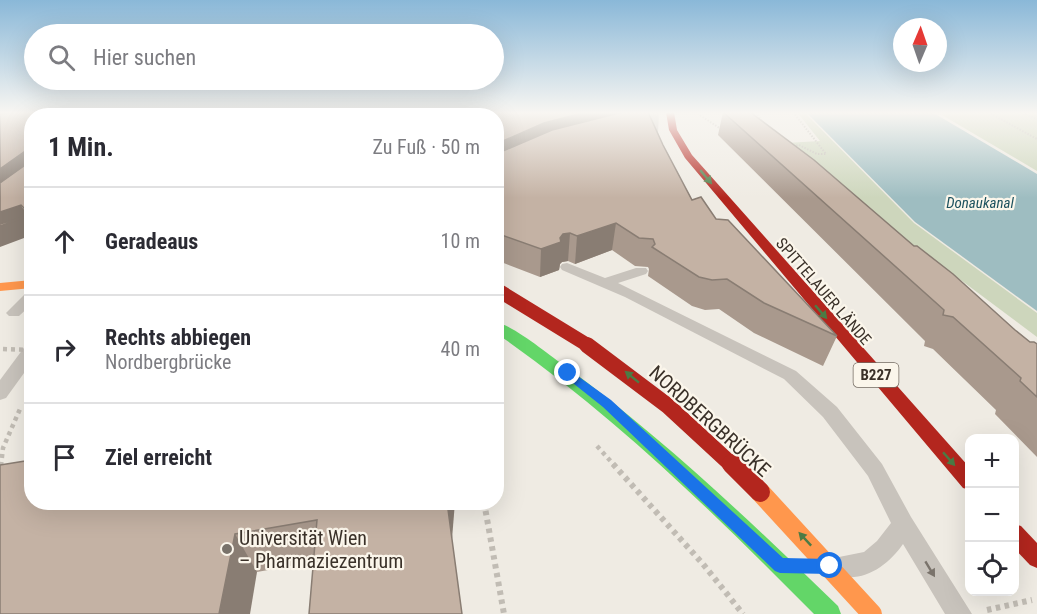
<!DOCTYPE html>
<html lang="de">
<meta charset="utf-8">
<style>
:root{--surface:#fff;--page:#f2f2f3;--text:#2b2b33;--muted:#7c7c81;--line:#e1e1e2}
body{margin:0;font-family:"Roboto Condensed",sans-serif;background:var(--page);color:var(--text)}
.controls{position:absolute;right:18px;bottom:18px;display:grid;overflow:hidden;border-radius:12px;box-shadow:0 6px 24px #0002}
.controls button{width:54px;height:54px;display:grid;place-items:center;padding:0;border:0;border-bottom:2px solid var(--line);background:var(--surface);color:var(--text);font:30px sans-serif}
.compass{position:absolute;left:893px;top:18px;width:54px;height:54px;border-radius:50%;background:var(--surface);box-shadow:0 6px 24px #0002;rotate:2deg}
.stop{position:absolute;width:18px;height:18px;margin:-14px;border:4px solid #1a73e8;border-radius:50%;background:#fff}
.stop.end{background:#1a73e8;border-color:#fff;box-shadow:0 2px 6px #0008}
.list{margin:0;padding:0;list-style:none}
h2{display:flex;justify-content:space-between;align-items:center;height:78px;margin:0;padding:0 24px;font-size:26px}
h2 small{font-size:20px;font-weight:400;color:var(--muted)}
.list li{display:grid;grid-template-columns:39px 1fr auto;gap:18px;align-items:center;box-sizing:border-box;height:108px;padding:0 24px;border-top:2px solid var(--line)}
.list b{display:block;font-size:22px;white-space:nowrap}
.list p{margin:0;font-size:20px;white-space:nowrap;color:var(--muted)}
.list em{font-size:20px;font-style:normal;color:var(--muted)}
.icon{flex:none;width:33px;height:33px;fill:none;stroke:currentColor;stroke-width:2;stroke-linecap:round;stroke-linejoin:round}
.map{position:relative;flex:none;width:1037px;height:614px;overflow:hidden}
.search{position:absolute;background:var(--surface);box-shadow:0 6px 24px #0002;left:24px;top:24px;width:480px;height:66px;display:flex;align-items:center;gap:15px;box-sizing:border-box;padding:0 21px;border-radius:33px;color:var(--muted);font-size:22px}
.panel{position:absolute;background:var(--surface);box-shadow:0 6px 24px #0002;left:24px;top:108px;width:480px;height:402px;border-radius:24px}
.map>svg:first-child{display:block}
</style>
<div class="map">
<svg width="1037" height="614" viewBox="0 0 1037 614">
<rect width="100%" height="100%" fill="#efebe3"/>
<g fill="#cdd6bc">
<path d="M797 112H804L914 223 1037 313V337L926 254 889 249 786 143 820 141Z"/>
<path d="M937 112H1031L1037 115V171Z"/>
</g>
<path fill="#9ebdc1" d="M806 112H932L1037 174V311L915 222Z"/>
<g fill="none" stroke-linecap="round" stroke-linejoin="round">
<g stroke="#c1bcb4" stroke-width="2" stroke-dasharray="1.5 1.5" stroke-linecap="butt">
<path d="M353 112V116"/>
<path d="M695 112 721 129"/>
<path d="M756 112 763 123"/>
<path d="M793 112 826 154H817L799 145 794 146"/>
<path d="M988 112 1037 139"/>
<path d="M1020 112 1037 119"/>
</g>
<g stroke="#c1bcb4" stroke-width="4.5" stroke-dasharray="4 4" stroke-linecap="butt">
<path d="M597 446 615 466"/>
<path d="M1 466 3 448 20 409"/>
</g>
<g stroke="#c1bcb4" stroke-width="6" stroke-dasharray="4.5 4.5" stroke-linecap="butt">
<path d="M613 464 703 564 743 614"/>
<path d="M0 473 1 464"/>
<path d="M484 502 504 614"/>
<path d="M987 610 1032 600"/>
</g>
<g fill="#c8c3bc" fill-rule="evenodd">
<path d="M373 112H381L382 116H374Z"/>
<path d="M651 112H659L658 133 662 144 657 147C645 140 649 124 651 112Z"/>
<path d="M567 263 605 278 636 268H646L648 271 646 274 618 283 796 371 837 407 882 464 911 517 972 614H945L903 544C888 566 861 585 834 574L830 566 834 558 864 552 877 541 891 523 868 476 823 417 784 379 625 297 562 270 560 267 562 264Z"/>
<path d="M32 291V304L19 316H9L6 313 27 292Z"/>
<path d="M32 344V362L6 398 0 400V380L26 345Z"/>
</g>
<path fill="#63d668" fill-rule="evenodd" d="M496 322C514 326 549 355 565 366 663 438 751 522 838 606L841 614H814C714 513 614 415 496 333Z"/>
<path fill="#ff974d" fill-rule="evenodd" d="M32 280V288L0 291V283Z"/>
<g fill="#b3261e" fill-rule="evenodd">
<path d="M666 112H674L677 130 692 155 970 468V490L963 488 685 158 669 130Z"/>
<path d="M1014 524 1021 526 1037 543V568L1030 565 1014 548Z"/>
</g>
<path stroke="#c1bcb4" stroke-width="4.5" stroke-dasharray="4 4" stroke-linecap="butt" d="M3 349 32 350"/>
<path stroke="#ff974d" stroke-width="20" d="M760 492 872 614"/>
<path stroke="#b3261e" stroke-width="14" d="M496 289 589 346"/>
<path stroke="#b3261e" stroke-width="16" d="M587 345 668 406 733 466"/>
<path stroke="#b3261e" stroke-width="20" d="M732 464 760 492"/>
</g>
<g fill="#a9998d">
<path d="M377 112H648L663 145 692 200 716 219 837 336 823 366 754 333 719 309 705 310 692 306 648 276 649 269 648 267 635 266 612 250 575 264 568 261 562 262 560 264 559 270 540 277 496 260V116H378Z"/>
<path d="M723 112 914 246 1030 342 1037 344V457L995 414 996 410 933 349 924 346 925 341 718 135Z"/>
<path d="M0 465 455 502 313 562 257 572Z"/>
</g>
<g fill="#897d73">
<path d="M333 112H338V116H332Z"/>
<path d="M586 112H625L496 168V144L544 123Z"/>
<path d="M24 152 32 166 0 191V169Z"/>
<path d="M21 205 27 215 32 211V235L0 247V212Z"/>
<path d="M616 223 612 250 575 264 577 236Z"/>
<path d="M570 233 568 261 562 262 560 264 559 270 540 277 541 249 563 234Z"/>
<path d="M447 502H455L452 539Z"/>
<path d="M235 534 257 572 250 614H219Z"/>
</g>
<g fill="#c4b2a4" stroke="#897d73" stroke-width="1.5">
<path d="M21 112H333L332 116H32V211L26 217 0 226V224L24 217V208L21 205 0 212V183L25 165 26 154 24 152 0 169V114Z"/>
<path d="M394 112H586L544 123 496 144V116H399Z"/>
<path d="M623 112H648L663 145 692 200 701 197 716 219 728 220 837 336 764 303 727 279 712 280 699 277 652 247 655 244 653 239 639 238 616 223 577 236 570 233 563 234 560 238 561 242 541 249 496 233V154L552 130Z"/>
<path d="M723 112H750L814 160 914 246H917L953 274 1015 330 1030 342H1034L1037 344V397L1020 381 1021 378 953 317 943 315 944 310Z"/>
<path d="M32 450V502H447L462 614H309L317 520 235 534 219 614H0V465L25 461Z"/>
</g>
<defs><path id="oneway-solid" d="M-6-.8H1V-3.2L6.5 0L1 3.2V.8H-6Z" transform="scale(1.5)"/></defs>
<g fill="#4c7b45">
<use href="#oneway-solid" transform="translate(706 177) rotate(50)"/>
<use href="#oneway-solid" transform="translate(821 312) rotate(49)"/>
<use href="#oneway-solid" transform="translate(632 377) rotate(-141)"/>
<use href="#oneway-solid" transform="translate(949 459) rotate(49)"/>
<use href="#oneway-solid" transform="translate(805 539) rotate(-133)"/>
</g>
<use fill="#7a736b" href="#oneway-solid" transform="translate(930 569) rotate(59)"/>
<linearGradient id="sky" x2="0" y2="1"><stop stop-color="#8ab8d8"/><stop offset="0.57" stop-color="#f8f6f2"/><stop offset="1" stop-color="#f8f6f2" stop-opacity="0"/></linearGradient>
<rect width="1037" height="198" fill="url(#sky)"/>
<path fill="#1a73e8" d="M568 369 611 400 783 558 830 559 835 561 838 566 835 572 830 574 780 573 775 571 603 407 564 376 562 373Z"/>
<circle fill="#79726a" stroke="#fbf6eb" stroke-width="2" cx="227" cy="549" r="6"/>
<g text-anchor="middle" stroke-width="4.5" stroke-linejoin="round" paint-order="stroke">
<g font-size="15" font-style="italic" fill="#1c515e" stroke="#fbf6eb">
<text x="980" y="208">Donaukanal</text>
</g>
<rect fill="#fbf6eb" stroke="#746c63" stroke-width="1.5" x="853.5" y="363" width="45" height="24" rx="4.5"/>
<g font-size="15" font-weight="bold" fill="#3a3129">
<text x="876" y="380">B227</text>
</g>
<g font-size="16" fill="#3a3129" stroke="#fbf6eb">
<text transform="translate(824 291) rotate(49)" y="6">SPITTELAUER LÄNDE</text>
</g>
<g font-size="20" fill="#3a3129" stroke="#fbf6eb">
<text transform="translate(710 421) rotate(42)" y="7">NORDBERGBRÜCKE</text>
</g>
<g font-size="20" fill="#3a3129" stroke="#fbf6eb" text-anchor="start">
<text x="239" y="545">Universität Wien<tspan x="239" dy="23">– Pharmaziezentrum</tspan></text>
</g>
</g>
</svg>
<div class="controls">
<button>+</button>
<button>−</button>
<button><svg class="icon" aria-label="locate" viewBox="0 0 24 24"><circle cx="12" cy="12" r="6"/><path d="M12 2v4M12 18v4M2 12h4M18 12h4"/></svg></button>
</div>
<svg class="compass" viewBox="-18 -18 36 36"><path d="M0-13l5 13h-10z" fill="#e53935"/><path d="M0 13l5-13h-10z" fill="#7c7c81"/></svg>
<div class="stop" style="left:830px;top:566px"></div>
<div class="stop end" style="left:568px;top:373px"></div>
<div class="search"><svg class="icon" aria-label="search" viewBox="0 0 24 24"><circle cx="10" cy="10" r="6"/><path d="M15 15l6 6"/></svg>Hier suchen</div>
<section class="panel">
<h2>1 Min.<small>Zu Fuß · 50 m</small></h2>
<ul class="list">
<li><svg class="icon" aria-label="ahead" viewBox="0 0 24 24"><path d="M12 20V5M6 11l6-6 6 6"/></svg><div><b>Geradeaus</b></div><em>10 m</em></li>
<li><svg class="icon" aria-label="right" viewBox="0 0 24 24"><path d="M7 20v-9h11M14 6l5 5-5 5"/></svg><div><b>Rechts abbiegen</b><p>Nordbergbrücke</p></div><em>40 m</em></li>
<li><svg class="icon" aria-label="arrive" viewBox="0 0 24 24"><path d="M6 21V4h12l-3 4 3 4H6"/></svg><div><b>Ziel erreicht</b></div></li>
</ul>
</section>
</div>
